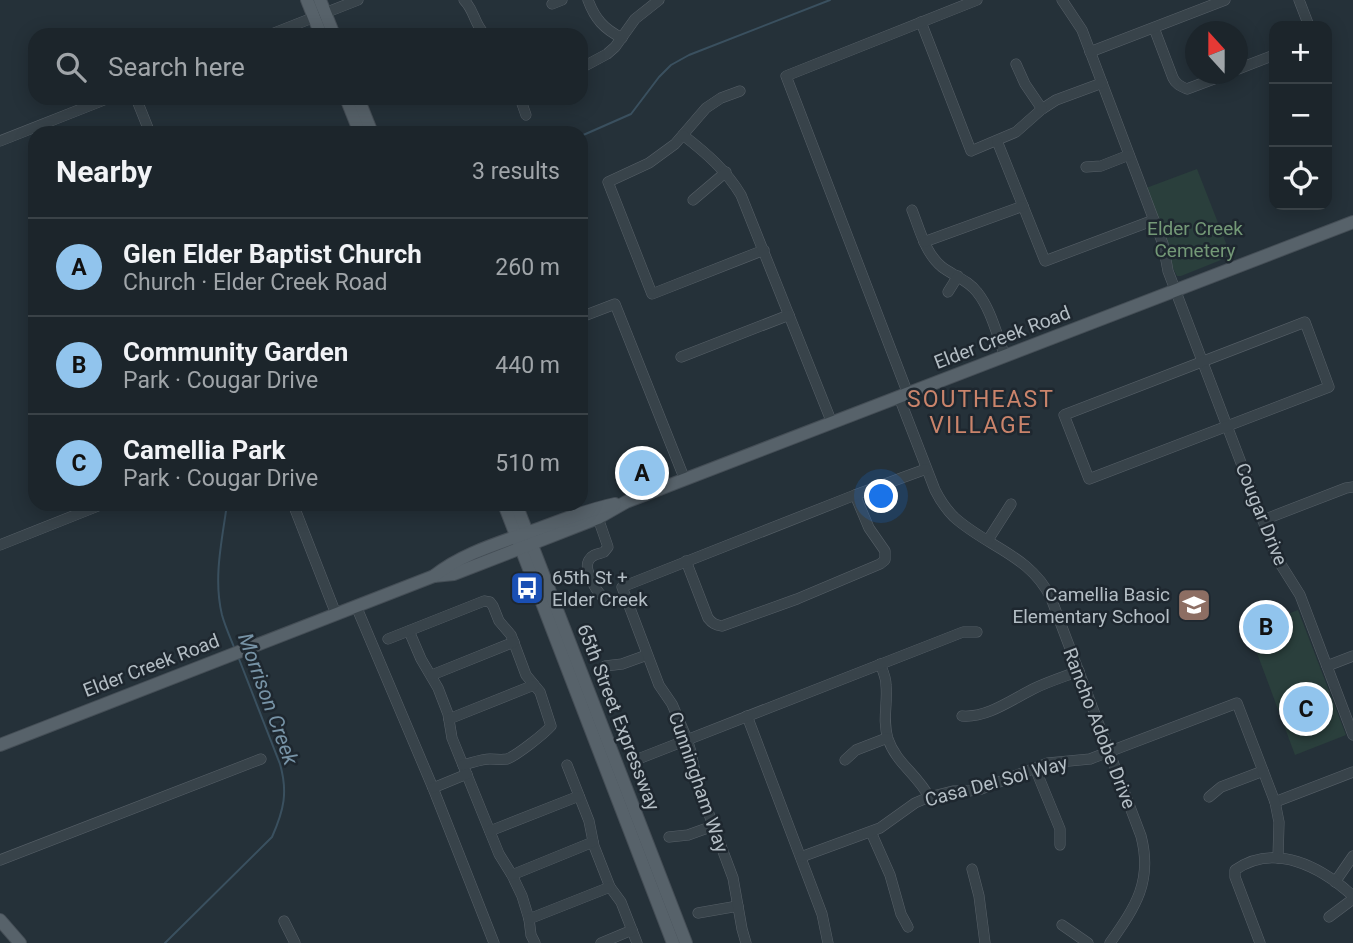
<!DOCTYPE html>
<meta charset="utf-8">
<style>
:root{--surface:#1c252b;--page:#293137;--text:#f1f3f6;--muted:#a0a5a9;--line:#3a4247;--accent:#91c4ed}
body{margin:0;font-family:Roboto,sans-serif;background:var(--page);color:var(--text)}
.controls{position:absolute;right:21px;top:21px;display:grid;overflow:hidden;border-radius:14px;box-shadow:0 4px 18px #0003}
.controls button{width:63px;height:63px;display:grid;place-items:center;padding:0;border:0;border-bottom:2px solid var(--line);background:var(--surface);color:var(--text);font:35px sans-serif}
.compass{position:absolute;left:1185px;top:21px;width:63px;height:63px;border-radius:50%;background:var(--surface);box-shadow:0 4px 18px #0003;rotate:339deg}
.you{position:absolute;left:882px;top:497px;width:24px;height:24px;margin:-18px;border:5px solid #fff;border-radius:50%;background:#1a73e8;box-shadow:0 0 0 10px #1a73e833}
.badge{display:grid;place-items:center;width:46px;height:46px;border-radius:50%;background:var(--accent);color:#111;font-size:23px;font-weight:700}
.pin{position:absolute;translate:-50% -50%;border:4px solid #fff;box-shadow:0 2px 7px #0006}
.list{margin:0;padding:0;list-style:none}
h2{display:flex;justify-content:space-between;align-items:center;height:91px;margin:0;padding:0 28px;font-size:30px}
h2 small{font-size:23px;font-weight:400;color:var(--muted)}
.list li{display:grid;grid-template-columns:46px 1fr auto;gap:21px;align-items:center;box-sizing:border-box;height:98px;padding:0 28px;border-top:2px solid var(--line)}
.list b{display:block;font-size:26px;white-space:nowrap}
.list p{margin:0;font-size:23px;white-space:nowrap;color:var(--muted)}
.list em{font-size:23px;font-style:normal;color:var(--muted)}
.icon{flex:none;width:38px;height:38px;fill:none;stroke:currentColor;stroke-width:2;stroke-linecap:round;stroke-linejoin:round}
.map{position:relative;flex:none;width:1353px;height:943px;overflow:hidden}
.search{position:absolute;background:var(--surface);box-shadow:0 4px 18px #0003;left:28px;top:28px;width:560px;height:77px;display:flex;align-items:center;gap:18px;box-sizing:border-box;padding:0 24px;border-radius:21px;color:var(--muted);font-size:26px}
.panel{position:absolute;background:var(--surface);box-shadow:0 4px 18px #0003;left:28px;top:126px;width:560px;height:385px;border-radius:21px}
.map>svg:first-child{display:block}
</style>
<div class="map">
<svg width="1353" height="943" viewBox="0 0 1353 943">
<rect width="100%" height="100%" fill="#253139"/>
<g fill="#2a3f3c">
<path d="M1197 169 1231 256 1181 276H1177L1171 264 1167 241 1146 188Z"/>
<path d="M1298 610 1346 735 1295 755 1248 629Z"/>
</g>
<g fill="none" stroke-linecap="round" stroke-linejoin="round">
<g stroke="#3a505f" stroke-width="2">
<path d="M581 136 631 114 659 77 671 65 689 55 830 0"/>
<path d="M227 504C222 541 213 578 222 615 225 626 230 637 234 647"/>
<path d="M165 943 272 837C284 810 288 792 280 764L239 659"/>
</g>
<g stroke="#576068" stroke-width="11">
<g id="minor">
<path d="M464 0C475 11 473 22 485 35"/>
<path d="M588 0C595 19 604 29 622 38"/>
<path d="M1062 0 1082 30 1163 244 1168 271 1278 560 1300 595 1353 735"/>
<path d="M1299 0 1309 26"/>
<path d="M552 4 562 0"/>
<path d="M921 22 971 151 1016 132 1042 109 1056 100 1102 83"/>
<path d="M1154 28 1173 78C1176 84 1180 86 1187 89L1227 74"/>
<path d="M269 35 358 0"/>
<path d="M1090 52 1225 0"/>
<path d="M1016 64 1025 84 1042 109"/>
<path d="M581 68 607 54 615 47 635 19 659 0"/>
<path d="M1238 69 1274 55"/>
<path d="M740 91 721 98 706 108 675 144 649 163 608 182 652 294 764 250"/>
<path d="M136 98 150 133"/>
<path d="M520 98 526 115"/>
<path d="M683 135C706 153 726 170 741 195L832 423"/>
<path d="M0 141 109 98"/>
<path d="M997 141 1045 261 1154 220"/>
<path d="M1086 167 1101 166 1129 155"/>
<path d="M693 200 726 172"/>
<path d="M912 210C920 230 925 253 942 267 954 276 968 280 977 292 991 309 997 336 1005 356"/>
<path d="M924 242 1023 206"/>
<path d="M948 292 958 276"/>
<path d="M581 317 615 304 685 480"/>
<path d="M1305 322 1329 387 1089 479 1064 415Z"/>
<path d="M681 357 789 315"/>
<path d="M908 394 786 76 977 0"/>
<path d="M899 397 935 490C940 500 946 509 954 517 987 547 1030 555 1051 598L1141 836C1153 882 1135 907 1110 943"/>
<path d="M293 504 336 614"/>
<path d="M598 518 608 547 604 552C599 554 592 554 589 560 583 569 596 591 603 597"/>
<path d="M1263 520 1346 488 1353 487"/>
<path d="M988 540 1011 504"/>
<path d="M0 545 103 504"/>
<path d="M686 561 708 618C712 623 715 625 722 626L797 599 880 564 885 560V551L869 528 855 495"/>
<path d="M356 606 433 788 494 943"/>
<path d="M409 631 421 659 438 688 448 714 452 738 499 854 512 875 522 896 529 919 531 935 535 943"/>
<path d="M388 639 484 601 490 602 493 606 499 621 511 635 526 675 540 692 551 726C544 734 516 756 507 759 501 760 496 759 490 759 481 759 472 763 463 765"/>
<path d="M880 664C883 671 886 677 886 685 888 704 882 719 888 739 896 763 918 775 929 797"/>
<path d="M605 666 622 664 647 655"/>
<path d="M1327 666 1353 656"/>
<path d="M432 675 514 642"/>
<path d="M747 716 822 914 828 943"/>
<path d="M962 716C987 718 1011 700 1033 689 1047 682 1063 677 1079 671"/>
<path d="M449 719 534 685"/>
<path d="M638 759 963 632H977"/>
<path d="M845 760 856 750 887 738"/>
<path d="M567 765 589 821 594 846 610 887 621 902 637 943"/>
<path d="M1035 768 1060 829V845"/>
<path d="M433 788 467 774"/>
<path d="M1209 797 1221 787 1263 771"/>
<path d="M1275 802 1353 772"/>
<path d="M490 831 579 796"/>
<path d="M871 832 890 875 901 914 908 927"/>
<path d="M669 837 688 835 713 826"/>
<path d="M801 857 880 828 915 803 929 797 953 791H969L981 789 1048 763 1090 759 1237 703 1275 802 1279 822 1278 858"/>
<path d="M0 860 261 759"/>
<path d="M972 869 979 896 985 943"/>
<path d="M512 875 593 842"/>
<path d="M1335 882 1353 856"/>
<path d="M698 913 738 906"/>
<path d="M1329 917 1353 899"/>
<path d="M529 919 610 887"/>
<path d="M284 921 295 943"/>
<path d="M1062 925 1088 943"/>
<path d="M601 943 632 930"/>
<path d="M746 943 742 929 733 878 697 782 691 752 687 739 672 704 659 685 622 587 855 495 926 469"/>
<path d="M1260 943 1235 877V870C1275 842 1321 867 1353 896"/>
</g>
</g>
<g stroke="#454e56" stroke-width="14">
<g id="major">
<path d="M307 0 321 35"/>
<path d="M320 0 334 35"/>
<path d="M346 98 360 133"/>
<path d="M358 98 372 133"/>
<path d="M504 504 673 943"/>
<path d="M516 504 686 943"/>
<path d="M434 576 454 574 598 518 626 502 1353 222"/>
<path d="M0 745 434 576C461 554 499 543 532 531 560 521 586 510 615 504"/>
<path d="M0 920 20 943"/>
</g>
</g>
<use href="#minor" stroke="#38434a" stroke-width="10"/>
<use href="#major" stroke="#57626a" stroke-width="12"/>
</g>
<defs>
<g id="bus-square" transform="scale(1.75)"><rect x="-9" y="-9" width="18" height="18" rx="4" fill="#1a4fb4" stroke="#1e272f"/><path d="M-5-6H5V4H4V6H2V4H-2V6H-4V4H-5ZM-3.5-4V0h7V-4ZM-3.5 1.2v1.5H-2V1.2ZM2 1.2v1.5H3.5V1.2Z" fill="#fff"/></g>
<g id="school-square" transform="scale(1.75)"><rect x="-9" y="-9" width="18" height="18" rx="4" fill="#8d6e63" stroke="#1e272f"/><path d="M0-5L7-2L0 1L-7-2ZM-4 1L0 2.5L4 1V4Q0 6-4 4Z" fill="#fff"/></g>
</defs>
<g fill-rule="evenodd">
<use href="#bus-square" x="527" y="588"/>
<use href="#school-square" x="1194" y="605"/>
</g>
<g text-anchor="middle" stroke-width="5" stroke-linejoin="round" paint-order="stroke">
<g font-size="19" fill="#749977" stroke="#1e272f">
<text x="1195" y="235">Elder Creek<tspan x="1195" dy="22">Cemetery</tspan></text>
</g>
<g font-size="19" fill="#b4bec5" stroke="#1e272f">
<text transform="translate(1002 337) rotate(-21)" y="7">Elder Creek Road</text>
<text transform="translate(1262 514) rotate(68)" y="7">Cougar Drive</text>
<text transform="translate(151 665) rotate(-21)" y="7">Elder Creek Road</text>
<text transform="translate(619 717) rotate(69)" y="7">65th Street Expressway</text>
<text transform="translate(1100 728) rotate(69)" y="7">Rancho Adobe Drive</text>
<text transform="translate(996 781) rotate(-15)" y="7">Casa Del Sol Way</text>
<text transform="translate(699 782) rotate(71)" y="7">Cunningham Way</text>
</g>
<g font-size="19" fill="#b4bec5" stroke="#1e272f" text-anchor="start">
<text x="552" y="584">65th St +<tspan x="552" dy="22">Elder Creek</tspan></text>
<text x="1170" y="601" text-anchor="end">Camellia Basic<tspan x="1170" dy="22">Elementary School</tspan></text>
</g>
<g font-size="21" font-style="italic" fill="#7793a6" stroke="#1e272f">
<text transform="translate(268 699) rotate(70)" y="7">Morrison Creek</text>
</g>
<g font-size="23" letter-spacing="2" fill="#ca846b" stroke="#1e272f">
<text x="981" y="407">SOUTHEAST<tspan x="981" dy="26">VILLAGE</tspan></text>
</g>
</g>
</svg>
<div class="controls">
<button>+</button>
<button>−</button>
<button><svg class="icon" aria-label="locate" viewBox="0 0 24 24"><circle cx="12" cy="12" r="6"/><path d="M12 2v4M12 18v4M2 12h4M18 12h4"/></svg></button>
</div>
<svg class="compass" viewBox="-18 -18 36 36"><path d="M0-13l5 13h-10z" fill="#e53935"/><path d="M0 13l5-13h-10z" fill="#a0a5a9"/></svg>
<div class="you"></div>
<div class="pin badge" style="left:642px;top:473px">A</div>
<div class="pin badge" style="left:1266px;top:627px">B</div>
<div class="pin badge" style="left:1306px;top:709px">C</div>
<div class="search"><svg class="icon" aria-label="search" viewBox="0 0 24 24"><circle cx="10" cy="10" r="6"/><path d="M15 15l6 6"/></svg>Search here</div>
<section class="panel">
<h2>Nearby<small>3 results</small></h2>
<ul class="list">
<li><span class="badge">A</span><div><b>Glen Elder Baptist Church</b><p>Church · Elder Creek Road</p></div><em>260 m</em></li>
<li><span class="badge">B</span><div><b>Community Garden</b><p>Park · Cougar Drive</p></div><em>440 m</em></li>
<li><span class="badge">C</span><div><b>Camellia Park</b><p>Park · Cougar Drive</p></div><em>510 m</em></li>
</ul>
</section>
</div>
